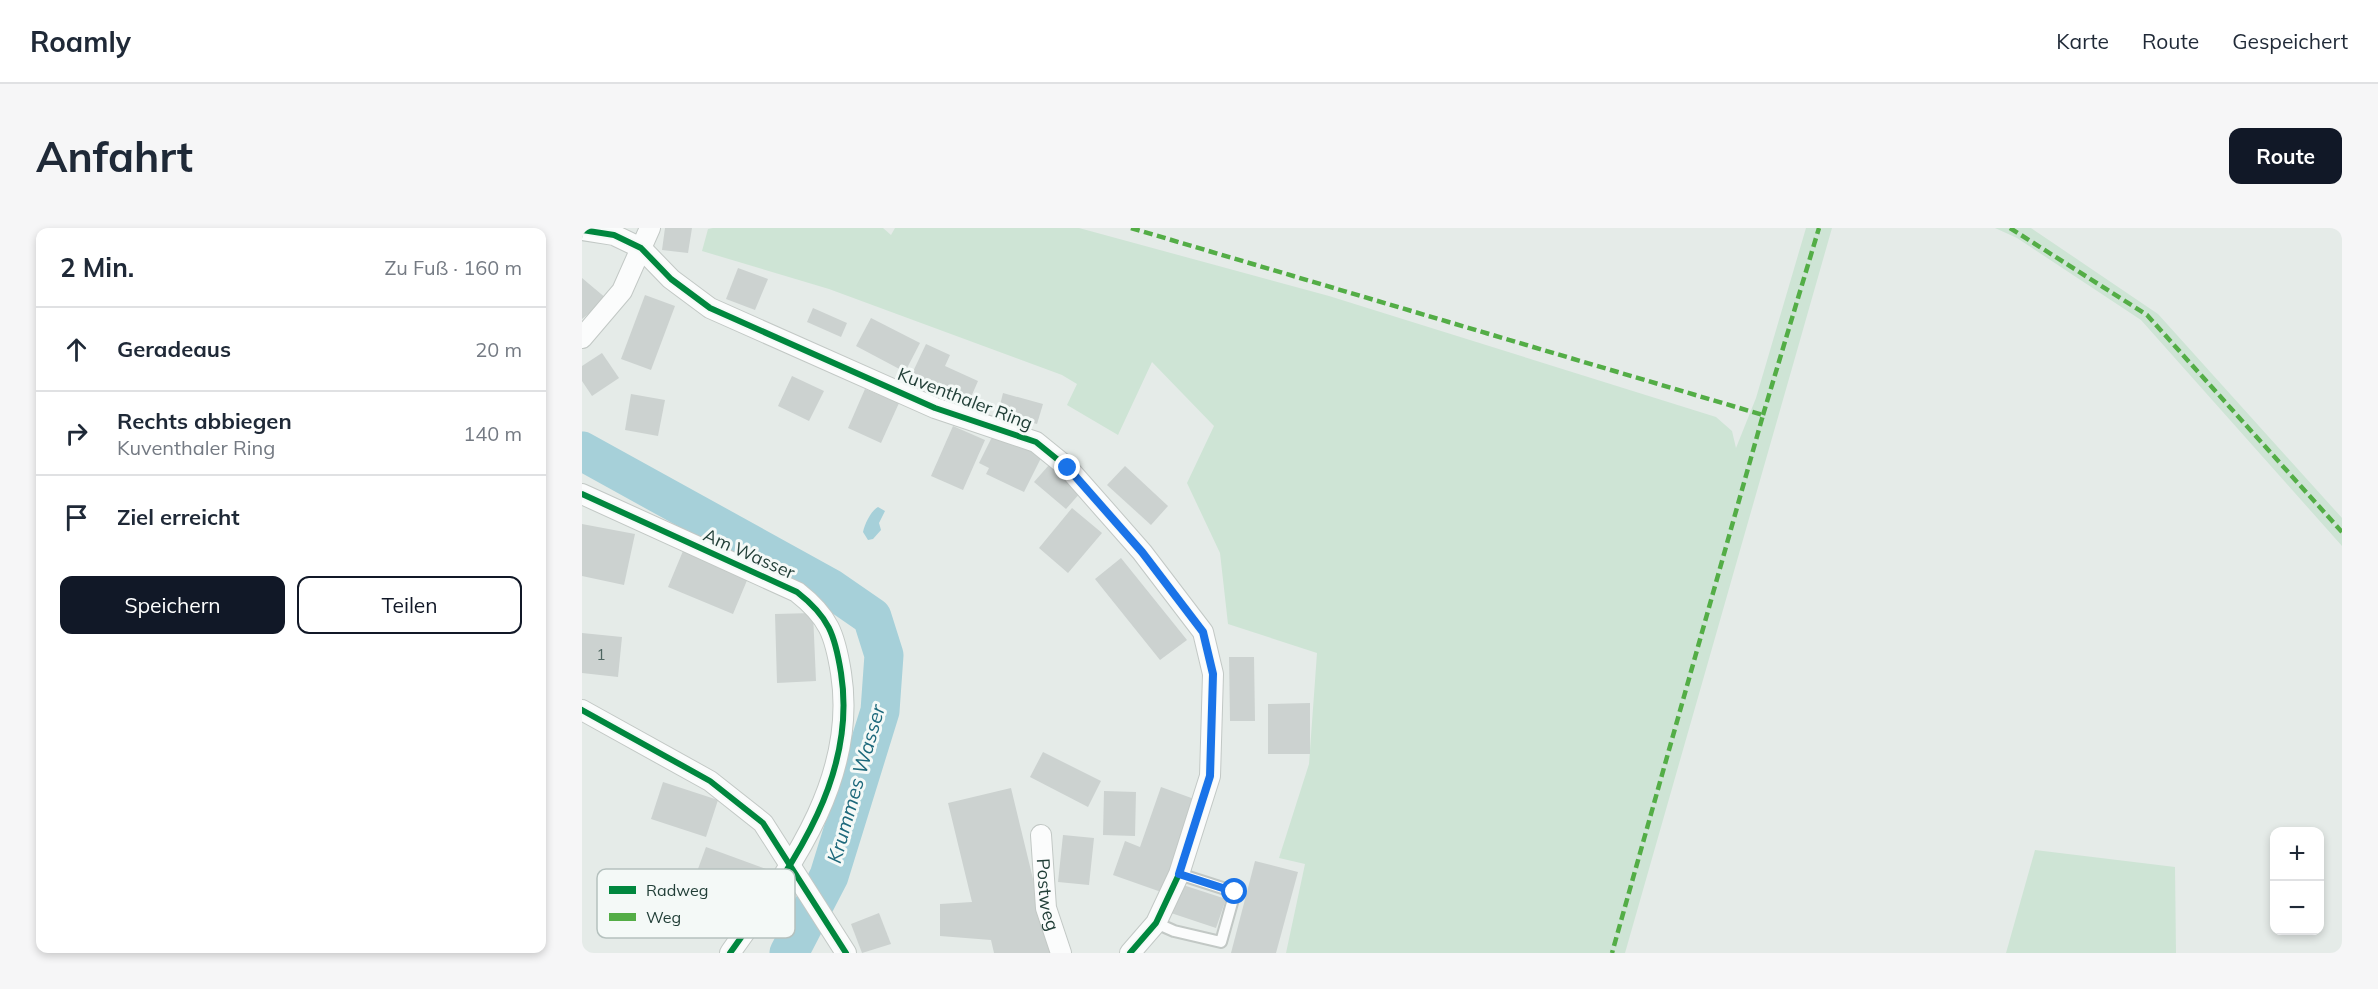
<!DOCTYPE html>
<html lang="de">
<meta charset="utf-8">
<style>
:root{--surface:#fff;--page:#f6f6f7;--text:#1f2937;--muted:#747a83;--line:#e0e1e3;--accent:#111827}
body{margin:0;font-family:Mulish,sans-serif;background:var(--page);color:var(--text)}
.controls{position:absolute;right:18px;bottom:18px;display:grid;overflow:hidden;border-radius:12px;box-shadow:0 3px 9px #0003}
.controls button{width:54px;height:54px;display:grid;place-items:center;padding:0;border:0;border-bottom:2px solid var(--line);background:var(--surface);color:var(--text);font:30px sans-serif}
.stop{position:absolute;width:18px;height:18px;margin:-14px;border:4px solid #1a73e8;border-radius:50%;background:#fff}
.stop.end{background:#1a73e8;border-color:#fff;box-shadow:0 2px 6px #0008}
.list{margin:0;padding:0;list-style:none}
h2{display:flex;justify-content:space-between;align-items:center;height:78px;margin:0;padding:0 24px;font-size:26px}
h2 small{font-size:20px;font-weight:400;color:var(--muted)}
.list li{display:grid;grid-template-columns:39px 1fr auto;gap:18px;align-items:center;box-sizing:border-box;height:84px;padding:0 24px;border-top:2px solid var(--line)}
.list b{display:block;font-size:22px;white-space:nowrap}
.list p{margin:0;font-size:20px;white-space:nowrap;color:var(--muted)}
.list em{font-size:20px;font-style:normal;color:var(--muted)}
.actions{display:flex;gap:12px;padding:18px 24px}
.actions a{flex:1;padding:14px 0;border:2px solid var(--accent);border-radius:12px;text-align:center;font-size:21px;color:var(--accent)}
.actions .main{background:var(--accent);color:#fff}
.icon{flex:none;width:33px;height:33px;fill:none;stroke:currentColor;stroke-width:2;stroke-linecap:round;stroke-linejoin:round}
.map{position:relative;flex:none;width:1760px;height:725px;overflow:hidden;border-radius:12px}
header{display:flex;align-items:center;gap:36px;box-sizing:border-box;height:84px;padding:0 30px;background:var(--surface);border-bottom:2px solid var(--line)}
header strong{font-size:28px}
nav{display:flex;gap:33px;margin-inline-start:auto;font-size:21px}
.intro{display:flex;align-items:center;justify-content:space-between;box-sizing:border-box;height:144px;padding:0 36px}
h1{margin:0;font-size:42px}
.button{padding:15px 27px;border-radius:12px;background:var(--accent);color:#fff;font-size:21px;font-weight:700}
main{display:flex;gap:36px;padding:0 36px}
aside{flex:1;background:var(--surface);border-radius:12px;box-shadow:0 3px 9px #0003}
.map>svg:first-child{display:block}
</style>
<header>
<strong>Roamly</strong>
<nav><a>Karte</a><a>Route</a><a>Gespeichert</a></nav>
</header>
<div class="intro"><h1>Anfahrt</h1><a class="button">Route</a></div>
<main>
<aside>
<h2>2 Min.<small>Zu Fuß · 160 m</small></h2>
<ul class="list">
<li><svg class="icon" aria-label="ahead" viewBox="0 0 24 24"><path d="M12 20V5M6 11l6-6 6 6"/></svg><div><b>Geradeaus</b></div><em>20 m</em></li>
<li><svg class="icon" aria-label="right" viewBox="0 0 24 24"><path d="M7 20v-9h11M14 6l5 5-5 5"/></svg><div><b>Rechts abbiegen</b><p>Kuventhaler Ring</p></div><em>140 m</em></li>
<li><svg class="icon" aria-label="arrive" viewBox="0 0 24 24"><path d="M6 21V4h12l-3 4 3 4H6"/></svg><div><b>Ziel erreicht</b></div></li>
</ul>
<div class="actions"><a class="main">Speichern</a><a>Teilen</a></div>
</aside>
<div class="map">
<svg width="1760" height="725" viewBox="0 0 1760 725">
<rect width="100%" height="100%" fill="#e5ebe8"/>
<g fill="#cee4d5">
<path d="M131 0H301L309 7 313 0H497L747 68 1134 189 1150 203 1154 220 1174 170 1224 0H1250L1043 725H704L723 636 697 630 727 536 735 425 646 396 638 325 605 255 632 198 570 134 536 207 485 177 495 156 480 147 247 61 120 23 126 1Z"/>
<path d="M1413 0H1449L1576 86 1760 290V318L1559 92 1435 10Z"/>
<path d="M1453 622 1593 639 1594 725H1424Z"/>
</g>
<path fill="#a6d0d9" d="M296 279 303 283 297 295 299 302 291 311 286 312 281 304C283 295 289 283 296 279Z"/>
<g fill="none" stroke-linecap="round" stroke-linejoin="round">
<path stroke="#a6d0d9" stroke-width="39" d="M0 223 248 360 290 389 302 427 298 483 247 648 207 725"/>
</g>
<g fill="#ccd2d0">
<path d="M83 0H110L106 25 80 22Z"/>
<path d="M156 40 186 51 173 82 144 71Z"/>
<path d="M0 50 25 71 0 91Z"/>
<path d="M63 67 93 78 69 142 39 131Z"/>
<path d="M231 80 265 95 259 109 225 94Z"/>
<path d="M289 90 338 115 323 144 274 118Z"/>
<path d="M344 116 368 127 363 138 396 153 386 176 328 150Z"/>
<path d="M20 125 37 150 10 168 0 153V138Z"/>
<path d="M210 148 242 163 227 193 196 178Z"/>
<path d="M283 161 317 175 299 215 266 200Z"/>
<path d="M421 165 461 176 455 196 416 185Z"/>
<path d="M49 166 83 172 76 208 43 202Z"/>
<path d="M371 198 403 212 381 262 349 248Z"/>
<path d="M412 205 460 228 442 264 404 246 407 240 397 235Z"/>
<path d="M467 237 499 264 484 281 452 254Z"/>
<path d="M543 238 586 278 569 297 525 257Z"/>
<path d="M490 280 520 305 486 345 457 320Z"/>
<path d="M0 296 53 306 42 357 0 348Z"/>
<path d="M101 323 166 350 151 386 86 359Z"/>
<path d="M539 330 605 412 578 432 513 351Z"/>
<path d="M231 385 234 453 195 455 193 386Z"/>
<path d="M0 405 40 409 36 449 0 445Z"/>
<path d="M647 429H672L673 493H648Z"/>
<path d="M728 475V526H686V476Z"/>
<path d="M461 524 519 553 506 579 448 549Z"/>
<path d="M81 554 136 572 124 609 69 591Z"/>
<path d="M579 559 615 572 582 665 531 647 543 613 558 619Z"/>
<path d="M429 560 469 725H412L409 712 358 708V676L390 674 366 575Z"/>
<path d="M522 563 554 564 553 608 521 607Z"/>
<path d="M481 607 512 610 507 657 476 654Z"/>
<path d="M124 619 184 641 169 682 109 660Z"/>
<path d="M673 633 716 644 694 725H649Z"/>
<path d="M598 656 644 671 634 700 589 685Z"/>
<path d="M297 685 309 716 280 725 269 696Z"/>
</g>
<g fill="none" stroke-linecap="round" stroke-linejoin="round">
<g stroke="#c2c8c5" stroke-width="14">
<path id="service" d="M574 695 592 703 639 714 653 664 597 646"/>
</g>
<g stroke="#c2c8c5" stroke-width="22">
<g id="minor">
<path d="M0 2 32 7 59 20 89 51 128 80 353 180 454 214 486 240 560 324 621 404 631 446 628 548 597 646 574 695 548 725"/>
<path d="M0 110 40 63 68 0"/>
<path d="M0 266 215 364C247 389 253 407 259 445 276 552 206 643 148 725"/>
<path d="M0 482 128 553 181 595 264 725"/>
<path id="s1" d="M459 607 464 680 479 725"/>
</g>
</g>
<use href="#service" stroke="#fbfcfc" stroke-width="10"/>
<use href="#minor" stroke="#fbfcfc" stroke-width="20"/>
<g stroke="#53ad46" stroke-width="4.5" stroke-dasharray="9 4.5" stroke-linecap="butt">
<path d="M549 0 1181 187 1030 725"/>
<path d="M1428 0 1565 87 1760 304"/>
<path d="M1181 187 1237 0"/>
</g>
<g stroke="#f4f9f7" stroke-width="10">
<g id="cycleway">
<path d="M0 2 32 7 59 20 89 51 128 80 353 180 454 214 486 240 560 324 621 404 631 446 628 548 597 646 574 695 548 725"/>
<path d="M0 266 215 364C247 389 253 407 259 445 276 552 206 643 148 725"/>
<path d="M0 482 128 553 181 595 264 725"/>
</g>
</g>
<use href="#cycleway" stroke="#00873e" stroke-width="6"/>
</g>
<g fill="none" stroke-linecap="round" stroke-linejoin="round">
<path stroke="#1a73e8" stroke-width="8" d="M486 240 560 324 621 404 631 446 628 548 597 646 653 664"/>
</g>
<g text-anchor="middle" stroke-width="6" stroke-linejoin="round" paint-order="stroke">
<g font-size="15" fill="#4d645f">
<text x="19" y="432">1</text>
</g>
<g font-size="18" fill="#223f38" stroke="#f4f9f7">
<text transform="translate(383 171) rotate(21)" y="6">Kuventhaler Ring</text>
<text transform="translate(167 326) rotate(24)" y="6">Am Wasser</text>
<text dy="6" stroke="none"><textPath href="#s1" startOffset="60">Postweg</textPath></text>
</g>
<g font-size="20" font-style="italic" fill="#1c687b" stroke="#f4f9f7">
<text transform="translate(274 556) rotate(-74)" y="7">Krummes Wasser</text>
</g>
</g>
<rect x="15" y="641" width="198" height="69" rx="9" fill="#f4f9f7" stroke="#b5c1be" stroke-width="1.5"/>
<rect x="27" y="658" width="27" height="8" fill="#00873e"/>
<rect x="27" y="685" width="27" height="8" fill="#53ad46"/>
<g font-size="16" fill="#223f38">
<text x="64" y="668">Radweg</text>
<text x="64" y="695">Weg</text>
</g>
</svg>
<div class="controls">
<button>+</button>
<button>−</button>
</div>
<div class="stop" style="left:653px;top:664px"></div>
<div class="stop end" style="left:486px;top:240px"></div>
</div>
</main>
